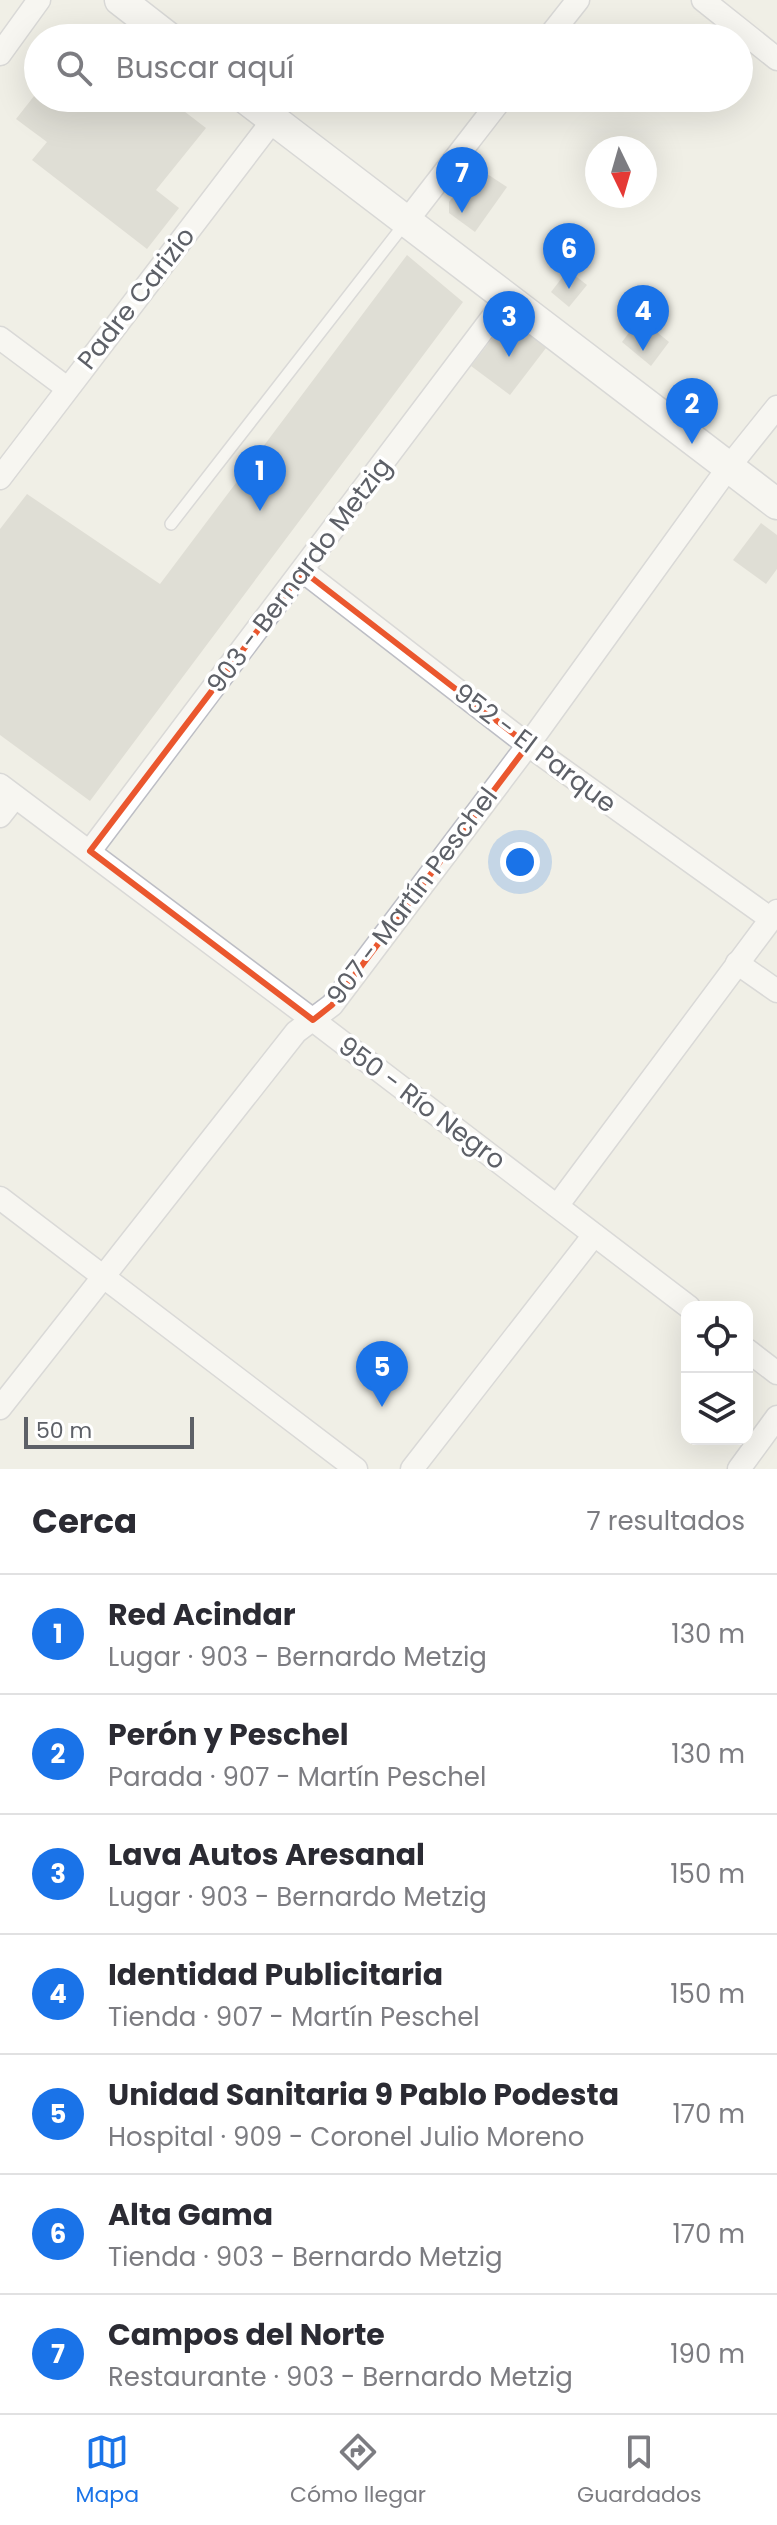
<!DOCTYPE html>
<html lang="es">
<meta charset="utf-8">
<style>
:root{--surface:#fff;--page:#f2f2f3;--text:#2b2b33;--muted:#7c7c81;--line:#e1e1e2;--accent:#1a73e8}
body{margin:0;font-family:Poppins,sans-serif;background:var(--page);color:var(--text)}
.controls{position:absolute;right:24px;bottom:24px;display:grid;overflow:hidden;border-radius:16px;box-shadow:0 8px 32px #0002}
.controls button{width:72px;height:72px;display:grid;place-items:center;padding:0;border:0;border-bottom:2px solid var(--line);background:var(--surface);color:var(--text);font:40px sans-serif}
.compass{position:absolute;left:585px;top:136px;width:72px;height:72px;border-radius:50%;background:var(--surface);box-shadow:0 8px 32px #0002;rotate:175deg}
.scale{position:absolute;left:24px;bottom:20px;width:170px;box-sizing:border-box;padding-left:8px;border:4px solid #5d6067;border-top:0;font-size:22px;line-height:28px;white-space:nowrap;color:#5d6067;-webkit-text-stroke:6px #fff;paint-order:stroke}
.you{position:absolute;left:520px;top:862px;width:28px;height:28px;margin:-20px;border:6px solid #fff;border-radius:50%;background:#1a73e8;box-shadow:0 0 0 12px #1a73e833}
.badge{display:grid;place-items:center;width:52px;height:52px;border-radius:50%;background:var(--accent);color:#fff;font-size:26px;font-weight:700}
.pin{position:absolute;translate:-50% -66px;filter:drop-shadow(0 2px 4px #0008)}
.pin::after{content:'';position:absolute;top:42px;width:28px;height:24px;background:inherit;clip-path:polygon(0 0,100% 0,50% 100%)}
.list{margin:0;padding:0;list-style:none}
h2{display:flex;justify-content:space-between;align-items:center;height:104px;margin:0;padding:0 32px;font-size:34px}
h2 small{font-size:26px;font-weight:400;color:var(--muted)}
.list li{display:grid;grid-template-columns:52px 1fr auto;gap:24px;align-items:center;box-sizing:border-box;height:120px;padding:0 32px;border-top:2px solid var(--line)}
.list b{display:block;font-size:30px;white-space:nowrap}
.list p{margin:0;font-size:26px;white-space:nowrap;color:var(--muted)}
.list em{font-size:26px;font-style:normal;color:var(--muted)}
.icon{flex:none;width:44px;height:44px;fill:none;stroke:currentColor;stroke-width:2;stroke-linecap:round;stroke-linejoin:round}
.map{position:relative;flex:none;width:777px;height:1469px;overflow:hidden}
.search{position:absolute;background:var(--surface);box-shadow:0 8px 32px #0002;left:24px;right:24px;top:24px;height:88px;display:flex;align-items:center;gap:20px;box-sizing:border-box;padding:0 28px;border-radius:44px;color:var(--muted);font-size:30px}
.sheet{height:944px;background:var(--surface)}
nav{display:flex;justify-content:space-around;align-items:center;box-sizing:border-box;height:112px;border-top:2px solid var(--line);background:var(--surface);font-size:22px;color:var(--muted)}
nav a{display:grid;justify-items:center;gap:4px}
nav .on{color:var(--accent)}
.map>svg:first-child{display:block}
</style>
<div class="map">
<svg width="777" height="1469" viewBox="0 0 777 1469">
<rect width="100%" height="100%" fill="#f0efe6"/>
<g fill="#cbcac2">
<path d="M38 91V98H167L206 128 156 190 179 208 147 249 32 160 47 142 16 119Z"/>
<path d="M475 166 507 187 475 232 449 213V202Z"/>
<path d="M407 255 463 302 90 801 0 735V529L27 494 160 584Z"/>
<path d="M568 270 587 285 569 307 551 292Z"/>
<path d="M508 318 546 348 510 395 471 366Z"/>
<path d="M640 318 669 342 651 366 622 342Z"/>
<path d="M761 523 777 535V569L766 584 733 560Z"/>
</g>
<g fill="none" stroke-linecap="round" stroke-linejoin="round">
<g stroke="#bdbec5" stroke-width="14">
<path id="lane" d="M171 524 406 222"/>
</g>
<g stroke="#bdbec5" stroke-width="25">
<g id="street">
<path d="M703 0 777 59"/>
<path d="M548 38 578 0"/>
<path d="M0 54 39 0"/>
<path d="M406 222 502 98"/>
<path d="M0 338 67 388"/>
<path d="M0 478 273 120"/>
<path d="M303 571 528 745 771 919"/>
<path d="M0 785 313 1020 689 1307"/>
<path d="M0 816 15 797"/>
<path d="M90 851 507 298"/>
<path d="M737 963 777 991"/>
<path d="M0 1198 356 1469"/>
<path d="M557 1206 777 911"/>
<path d="M747 1350 777 1373"/>
<path d="M0 1408 296 1032 332 1005 528 745 728 468 777 407"/>
<path d="M412 1469 594 1235"/>
<path d="M739 1469 777 1417"/>
</g>
</g>
<g stroke="#bbbdc4" stroke-width="33">
<g id="secondary">
<path d="M120 0 169 38"/>
<path d="M245 98 777 504"/>
</g>
</g>
<use href="#lane" stroke="#fff" stroke-width="11"/>
<use href="#street" stroke="#fff" stroke-width="22"/>
<use href="#secondary" stroke="#fff" stroke-width="30"/>
</g>
<path d="M0 0H777V1469H0ZM303 571 528 745 332 1005 313 1020 90 851Z" fill="#f0efe6" fill-opacity=".55" fill-rule="evenodd"/>
<path fill="none" stroke="#ea572e" stroke-width="6" stroke-linejoin="round" d="M303 571 528 745 332 1005 313 1020 90 851Z"/>
<g text-anchor="middle" stroke-width="7" stroke-linejoin="round" paint-order="stroke">
<g font-size="26" fill="#5d6067" stroke="#fff">
<text transform="translate(136 298) rotate(-52)" y="9">Padre Carizio</text>
<text transform="translate(299 575) rotate(-53)" y="9">903 - Bernardo Metzig</text>
<text transform="translate(535 748) rotate(37)" y="9">952 - El Parque</text>
<text transform="translate(412 896) rotate(-53)" y="9">907 - Martín Peschel</text>
<text transform="translate(422 1103) rotate(37)" y="9">950 - Río Negro</text>
</g>
</g>
</svg>
<div class="controls">
<button><svg class="icon" aria-label="locate" viewBox="0 0 24 24"><circle cx="12" cy="12" r="6"/><path d="M12 2v4M12 18v4M2 12h4M18 12h4"/></svg></button>
<button><svg class="icon" aria-label="layers" viewBox="0 0 24 24"><path d="M12 4l9 5-9 5-9-5zM3 14l9 5 9-5"/></svg></button>
</div>
<svg class="compass" viewBox="-18 -18 36 36"><path d="M0-13l5 13h-10z" fill="#e53935"/><path d="M0 13l5-13h-10z" fill="#7c7c81"/></svg>
<div class="scale">50 m</div>
<div class="you"></div>
<div class="pin badge" style="left:260px;top:511px">1</div>
<div class="pin badge" style="left:692px;top:444px">2</div>
<div class="pin badge" style="left:509px;top:357px">3</div>
<div class="pin badge" style="left:643px;top:351px">4</div>
<div class="pin badge" style="left:382px;top:1407px">5</div>
<div class="pin badge" style="left:569px;top:289px">6</div>
<div class="pin badge" style="left:462px;top:213px">7</div>
<div class="search"><svg class="icon" aria-label="search" viewBox="0 0 24 24"><circle cx="10" cy="10" r="6"/><path d="M15 15l6 6"/></svg>Buscar aquí</div>
</div>
<section class="sheet">
<h2>Cerca<small>7 resultados</small></h2>
<ul class="list">
<li><span class="badge">1</span><div><b>Red Acindar</b><p>Lugar · 903 - Bernardo Metzig</p></div><em>130 m</em></li>
<li><span class="badge">2</span><div><b>Perón y Peschel</b><p>Parada · 907 - Martín Peschel</p></div><em>130 m</em></li>
<li><span class="badge">3</span><div><b>Lava Autos Aresanal</b><p>Lugar · 903 - Bernardo Metzig</p></div><em>150 m</em></li>
<li><span class="badge">4</span><div><b>Identidad Publicitaria</b><p>Tienda · 907 - Martín Peschel</p></div><em>150 m</em></li>
<li><span class="badge">5</span><div><b>Unidad Sanitaria 9 Pablo Podesta</b><p>Hospital · 909 - Coronel Julio Moreno</p></div><em>170 m</em></li>
<li><span class="badge">6</span><div><b>Alta Gama</b><p>Tienda · 903 - Bernardo Metzig</p></div><em>170 m</em></li>
<li><span class="badge">7</span><div><b>Campos del Norte</b><p>Restaurante · 903 - Bernardo Metzig</p></div><em>190 m</em></li>
</ul>
</section>
<nav>
<a class="on"><svg class="icon" aria-label="map" viewBox="0 0 24 24"><path d="M3 6l6-2 6 2 6-2v14l-6 2-6-2-6 2zM9 4v14M15 6v14"/></svg>Mapa</a>
<a><svg class="icon" aria-label="directions" viewBox="0 0 24 24"><path d="M12 3l9 9-9 9-9-9zM9 14v-3h6M13 9l2 2-2 2"/></svg>Cómo llegar</a>
<a><svg class="icon" aria-label="saved" viewBox="0 0 24 24"><path d="M7 4h10v16l-5-4-5 4z"/></svg>Guardados</a>
</nav>
